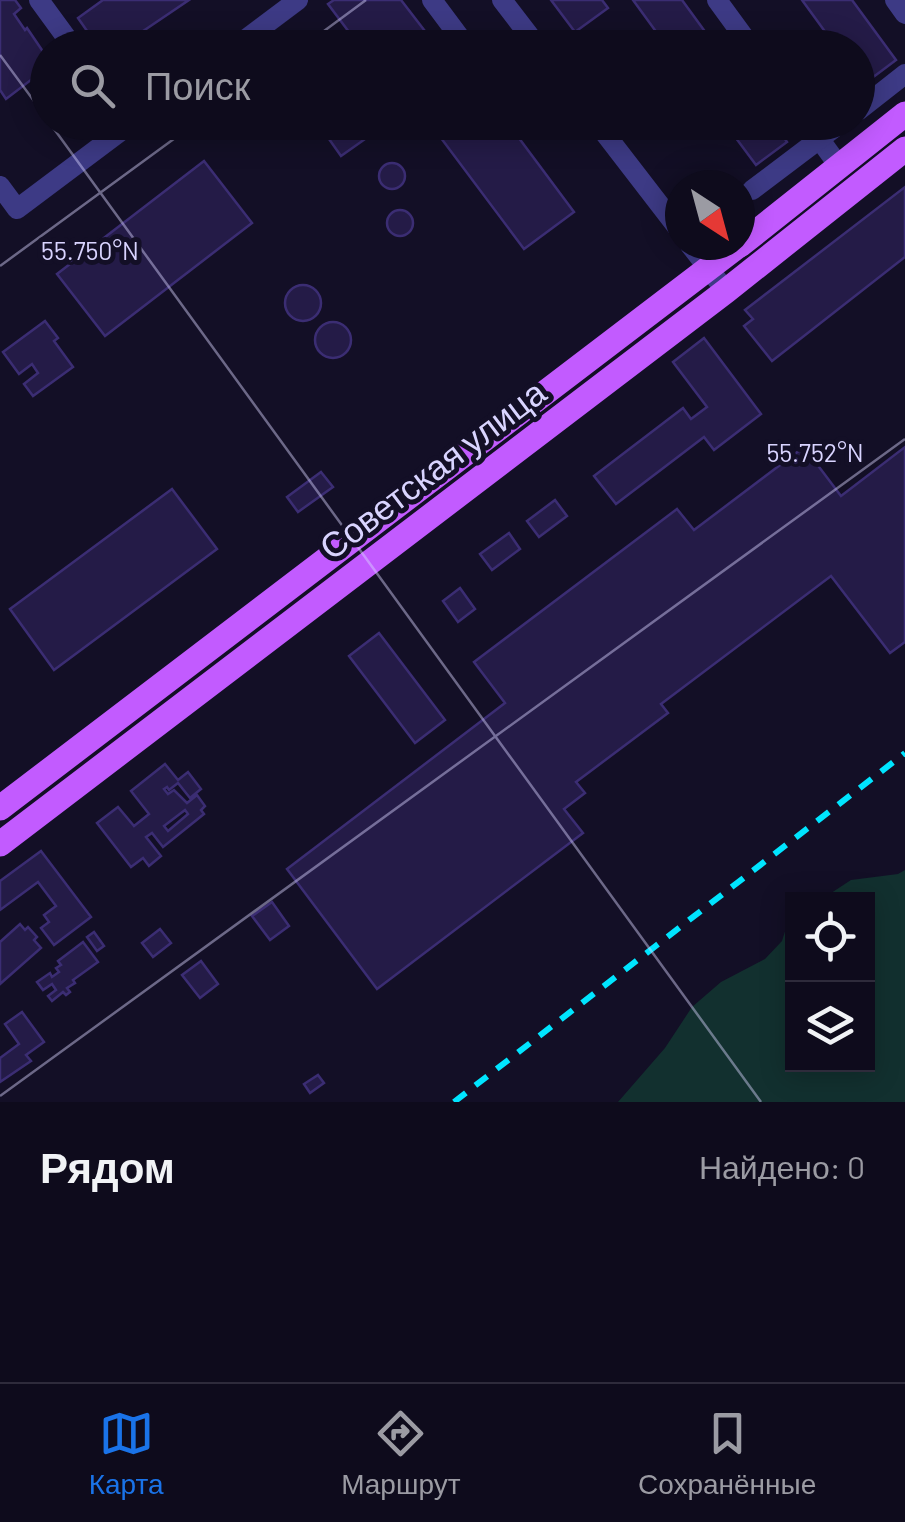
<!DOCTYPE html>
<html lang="ru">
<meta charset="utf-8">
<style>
:root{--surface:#0e0b1c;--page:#1c1929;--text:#f1f3f6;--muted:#9b9ba3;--line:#2e2b3b;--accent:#1a73e8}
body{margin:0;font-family:Barlow,sans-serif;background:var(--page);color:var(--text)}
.controls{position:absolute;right:30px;bottom:30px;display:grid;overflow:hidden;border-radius:0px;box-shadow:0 5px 25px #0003}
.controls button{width:90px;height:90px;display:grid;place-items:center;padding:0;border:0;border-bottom:2px solid var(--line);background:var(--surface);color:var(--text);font:50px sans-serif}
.compass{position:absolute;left:665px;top:170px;width:90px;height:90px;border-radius:50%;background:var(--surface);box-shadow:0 5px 25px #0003;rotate:144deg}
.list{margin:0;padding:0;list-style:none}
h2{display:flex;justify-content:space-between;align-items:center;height:130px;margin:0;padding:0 40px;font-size:42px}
h2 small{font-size:32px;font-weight:400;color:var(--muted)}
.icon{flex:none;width:55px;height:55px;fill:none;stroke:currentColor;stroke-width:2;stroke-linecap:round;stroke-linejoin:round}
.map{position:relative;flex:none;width:905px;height:1102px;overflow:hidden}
.search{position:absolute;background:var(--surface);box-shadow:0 5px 25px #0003;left:30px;right:30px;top:30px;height:110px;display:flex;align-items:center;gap:25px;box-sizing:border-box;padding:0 35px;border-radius:55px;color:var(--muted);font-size:38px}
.sheet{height:280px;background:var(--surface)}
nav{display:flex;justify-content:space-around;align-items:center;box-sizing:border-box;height:140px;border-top:2px solid var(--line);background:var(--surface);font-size:28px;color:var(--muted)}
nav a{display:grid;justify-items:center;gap:5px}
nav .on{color:var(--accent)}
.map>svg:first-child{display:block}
</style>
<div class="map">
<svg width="905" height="1102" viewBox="0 0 905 1102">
<rect width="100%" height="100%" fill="#130f26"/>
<path fill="#12302f" d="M905 870V1102H618L665 1048 692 1007 721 982 765 959 782 941 788 922 792 920V1064H868V899H822L851 880 898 874Z"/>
<g fill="#241b47" stroke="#3b2d73" stroke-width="2.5" fill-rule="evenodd">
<path d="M0 0H15L21 8 14 14 25 30 27 28 48 59V67L6 99 0 90Z"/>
<path d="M103 0H189L118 48H99L78 18Z"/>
<path d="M334 0H401L438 48H361L328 4Z"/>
<path d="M551 0H602L608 8 575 32Z"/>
<path d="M633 0H682L717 48H668Z"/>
<path d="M802 0H852L896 60 864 84 858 75V48H837Z"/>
<path d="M317 122H341L347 131 358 122H378L382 127 341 156Z"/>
<path d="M429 122H507L574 212 524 249Z"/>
<path d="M724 122H773L787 142 756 165Z"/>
<path d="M204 161 252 223 105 336 57 274Z"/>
<circle cx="392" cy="176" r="13"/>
<path d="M905 187V257L772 361 744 326 753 319 745 310Z"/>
<circle cx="400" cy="223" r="13"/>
<circle cx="303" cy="303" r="18"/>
<path d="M45 321 58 338 54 341 73 367 33 396 24 384 38 373 32 364 19 374 3 352Z"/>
<circle cx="333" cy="340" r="18"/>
<path d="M704 338 761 414 714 450 704 437 616 504 594 476 683 408 691 419 707 407 673 362Z"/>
<path d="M804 447 841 496 905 447V642L890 653 831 576 661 704 668 713 576 782 585 793 564 809 583 833 377 989 287 869 505 703 474 662 677 509 694 530Z"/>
<path d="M321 472 333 487 298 512 287 497Z"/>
<path d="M172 489 217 549 54 670 10 609Z"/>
<path d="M555 500 567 516 539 537 527 521Z"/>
<path d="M509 533 520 549 492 570 480 554Z"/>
<path d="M460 588 475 609 458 622 443 601Z"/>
<path d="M379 633 445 720 415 743 349 656Z"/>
<path d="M165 764 178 780 188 772 201 789 190 798 178 783 169 790 167 787 164 789 168 794 174 790 187 803 197 795 205 806 201 810 204 814 163 847 152 833 146 837 161 856 149 866 143 858 131 867 97 823 118 807 134 826 149 814 131 791ZM185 810 188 814 168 831 164 826Z"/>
<path d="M41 851 91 917 54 945 41 928 49 922 44 915 56 906 38 882 0 910V881Z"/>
<path d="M272 902 289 926 270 940 252 916Z"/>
<path d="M20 924 25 930 28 927 37 937 34 940 41 948 0 984V942Z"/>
<path d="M160 929 171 943 153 957 142 943Z"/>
<path d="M94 932 104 946 97 951 87 937Z"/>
<path d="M83 942 98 962 73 980 75 983 67 988 70 992 66 995 63 992 52 1001 48 996 56 990 52 984 43 990 37 982 50 973 52 977 59 972 56 968 61 965 58 961Z"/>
<path d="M201 961 218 984 200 998 182 975Z"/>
<path d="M22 1012 44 1042 26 1055 31 1061 0 1082V1058L19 1044 5 1024Z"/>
<path d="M318 1075 324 1083 310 1093 304 1084Z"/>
</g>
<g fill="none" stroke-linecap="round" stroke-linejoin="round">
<g stroke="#3d3a85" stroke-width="20">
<path d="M39 0 74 48"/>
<path d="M432 0 467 47"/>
<path d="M502 0 539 48"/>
<path d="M717 0 752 48"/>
<path d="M895 0 905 14"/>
<path d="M234 48 298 0"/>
<path d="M858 111 905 74"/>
<path d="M596 122 680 231"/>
<path d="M807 122 839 166"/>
<path d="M0 186 17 209 133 122"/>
<path d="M752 190 842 122"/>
<path d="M690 245 726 291"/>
</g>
<g stroke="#c25bff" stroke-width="25">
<path d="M740 245 905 114"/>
<path d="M0 808 739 245"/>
<path d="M0 844 726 291 905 149"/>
</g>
<path stroke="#00e5ff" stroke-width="6" stroke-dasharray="15 12" stroke-linecap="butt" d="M454 1102 905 753"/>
</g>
<path fill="none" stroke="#d9d4ff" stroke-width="2.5" stroke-opacity="0.45" d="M301 48 366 0M0 55 48 120M49 122 761 1102M0 266 197 122M0 1096 905 439"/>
<g text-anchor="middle" stroke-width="10" stroke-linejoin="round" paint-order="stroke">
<g font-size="35" fill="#d9d4ff" stroke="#130f26">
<text transform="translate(433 470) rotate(-37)" y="12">Советская улица</text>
</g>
</g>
<g font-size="25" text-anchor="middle" fill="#d9d4ff" stroke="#130f26" stroke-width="10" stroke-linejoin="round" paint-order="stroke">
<text x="90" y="260">55.750°N</text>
<text x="815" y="462">55.752°N</text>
</g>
</svg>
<div class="controls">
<button><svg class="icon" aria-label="locate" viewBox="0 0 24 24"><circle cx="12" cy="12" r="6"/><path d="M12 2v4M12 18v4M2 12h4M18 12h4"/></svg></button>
<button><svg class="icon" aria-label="layers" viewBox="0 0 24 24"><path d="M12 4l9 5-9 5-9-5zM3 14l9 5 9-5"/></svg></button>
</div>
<svg class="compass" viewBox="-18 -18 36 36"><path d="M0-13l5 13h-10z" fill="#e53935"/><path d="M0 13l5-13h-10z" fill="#9b9ba3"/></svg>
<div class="search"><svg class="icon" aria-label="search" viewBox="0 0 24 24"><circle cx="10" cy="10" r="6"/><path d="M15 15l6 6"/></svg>Поиск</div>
</div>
<section class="sheet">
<h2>Рядом<small>Найдено: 0</small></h2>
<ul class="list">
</ul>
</section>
<nav>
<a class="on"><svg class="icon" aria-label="map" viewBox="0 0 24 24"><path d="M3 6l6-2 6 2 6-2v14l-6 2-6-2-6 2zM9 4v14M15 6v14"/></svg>Карта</a>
<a><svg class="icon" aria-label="directions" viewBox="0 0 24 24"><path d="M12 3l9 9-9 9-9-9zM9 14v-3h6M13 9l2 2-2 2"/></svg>Маршрут</a>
<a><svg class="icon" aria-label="saved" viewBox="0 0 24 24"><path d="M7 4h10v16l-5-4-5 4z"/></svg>Сохранённые</a>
</nav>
